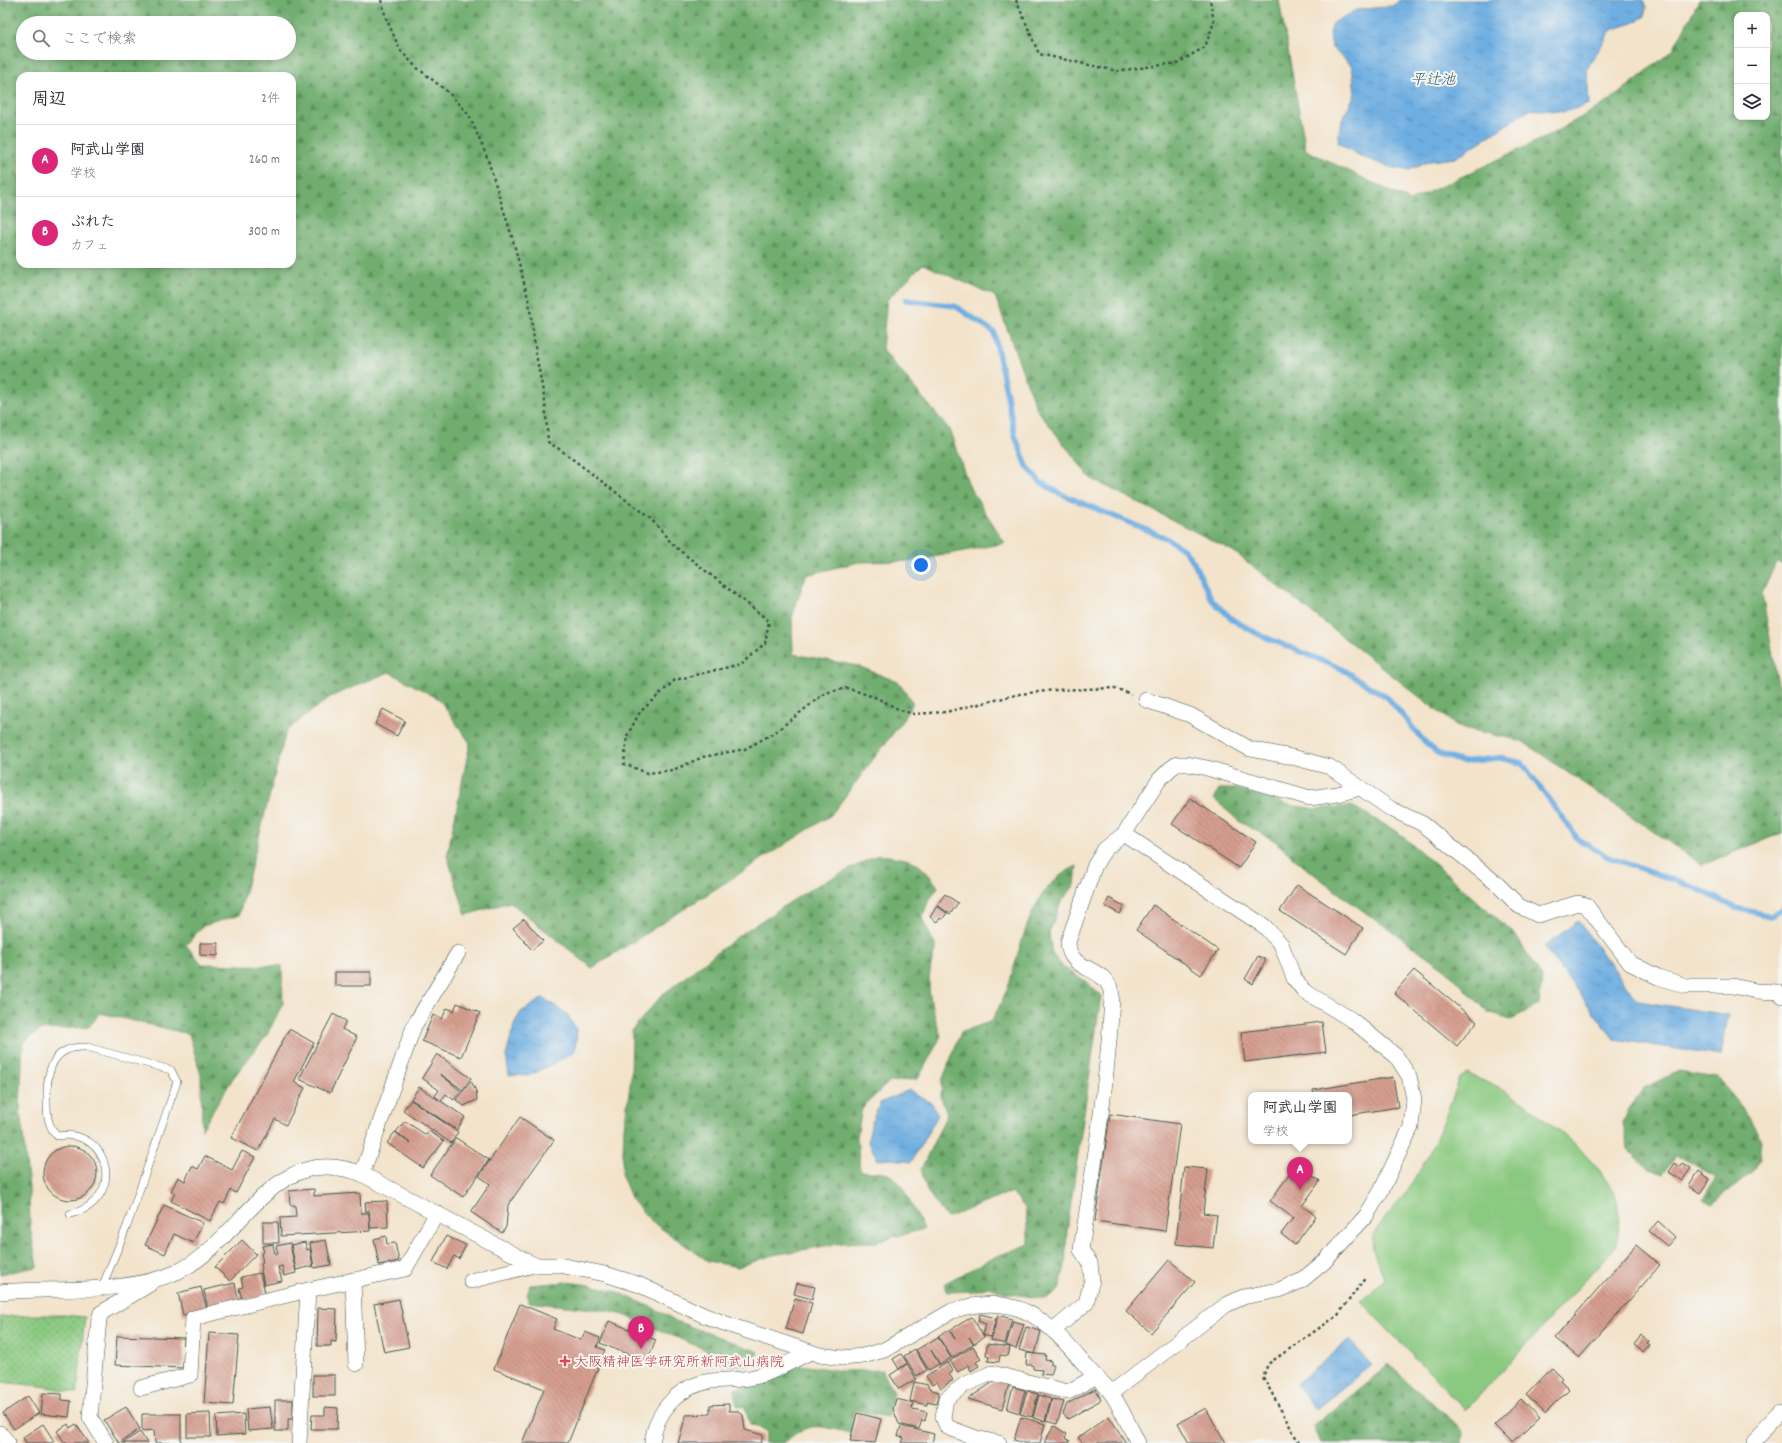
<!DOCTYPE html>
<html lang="ja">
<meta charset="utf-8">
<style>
:root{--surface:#fff;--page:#f2f2f3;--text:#2b2b33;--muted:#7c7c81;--line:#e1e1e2;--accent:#db2777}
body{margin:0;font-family:Dekko,"Klee One",sans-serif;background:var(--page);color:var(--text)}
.controls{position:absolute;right:12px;top:12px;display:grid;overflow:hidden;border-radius:8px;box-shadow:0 2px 6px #0003}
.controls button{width:36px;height:36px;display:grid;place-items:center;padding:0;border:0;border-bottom:1px solid var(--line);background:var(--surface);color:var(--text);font:20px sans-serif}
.you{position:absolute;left:921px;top:565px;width:14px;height:14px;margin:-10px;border:3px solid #fff;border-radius:50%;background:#1a73e8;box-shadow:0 0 0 6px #1a73e833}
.badge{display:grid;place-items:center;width:26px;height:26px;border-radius:50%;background:var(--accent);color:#fff;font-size:13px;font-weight:700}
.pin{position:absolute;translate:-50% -33px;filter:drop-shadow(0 1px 2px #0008)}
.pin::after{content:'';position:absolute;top:21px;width:14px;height:12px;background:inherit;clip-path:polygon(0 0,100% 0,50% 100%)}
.popup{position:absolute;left:1248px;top:1092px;width:104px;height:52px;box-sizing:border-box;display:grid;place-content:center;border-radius:8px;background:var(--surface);filter:drop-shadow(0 1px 3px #0005);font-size:13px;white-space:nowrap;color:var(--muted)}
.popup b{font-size:15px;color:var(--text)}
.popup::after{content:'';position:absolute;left:50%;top:100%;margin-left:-8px;border:8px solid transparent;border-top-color:var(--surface)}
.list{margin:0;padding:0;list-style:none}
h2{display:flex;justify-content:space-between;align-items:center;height:52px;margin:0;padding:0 16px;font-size:17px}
h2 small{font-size:13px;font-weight:400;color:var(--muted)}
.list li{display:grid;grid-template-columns:26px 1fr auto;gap:12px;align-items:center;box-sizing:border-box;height:72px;padding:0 16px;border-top:1px solid var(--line)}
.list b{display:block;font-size:15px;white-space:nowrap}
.list p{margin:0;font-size:13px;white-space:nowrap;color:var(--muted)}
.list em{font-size:13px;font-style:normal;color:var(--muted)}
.icon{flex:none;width:22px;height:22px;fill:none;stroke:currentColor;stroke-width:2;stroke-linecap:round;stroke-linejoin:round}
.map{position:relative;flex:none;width:1782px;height:1443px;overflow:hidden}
.search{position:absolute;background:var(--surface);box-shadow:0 2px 6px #0003;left:16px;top:16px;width:280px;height:44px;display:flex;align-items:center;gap:10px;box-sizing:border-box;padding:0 14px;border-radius:22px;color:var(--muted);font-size:15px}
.panel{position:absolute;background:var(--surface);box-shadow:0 2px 6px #0003;left:16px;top:72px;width:280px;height:196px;border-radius:12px}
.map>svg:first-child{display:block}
</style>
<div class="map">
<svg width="1782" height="1443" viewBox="0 0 1782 1443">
<defs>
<pattern id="grass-dots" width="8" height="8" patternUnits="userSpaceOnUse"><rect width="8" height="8" fill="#8ac980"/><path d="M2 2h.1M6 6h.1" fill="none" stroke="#70a46a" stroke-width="1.8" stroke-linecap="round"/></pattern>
<pattern id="forest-firs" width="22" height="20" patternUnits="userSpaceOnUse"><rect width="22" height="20" fill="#6fad6e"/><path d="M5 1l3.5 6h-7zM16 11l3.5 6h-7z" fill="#5b8e5b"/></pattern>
<pattern id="water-ripples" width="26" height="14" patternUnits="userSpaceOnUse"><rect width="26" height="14" fill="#6eaee1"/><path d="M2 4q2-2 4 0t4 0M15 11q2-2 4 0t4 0" fill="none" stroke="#5a8fb7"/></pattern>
<pattern id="building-back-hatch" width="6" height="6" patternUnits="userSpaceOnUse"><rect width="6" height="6" fill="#d69e8f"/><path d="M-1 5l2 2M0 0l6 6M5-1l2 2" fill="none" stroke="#ad8276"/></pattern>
</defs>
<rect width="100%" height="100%" fill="#f6f6f2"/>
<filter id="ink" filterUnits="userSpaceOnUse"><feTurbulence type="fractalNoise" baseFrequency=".025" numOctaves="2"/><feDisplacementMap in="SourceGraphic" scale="8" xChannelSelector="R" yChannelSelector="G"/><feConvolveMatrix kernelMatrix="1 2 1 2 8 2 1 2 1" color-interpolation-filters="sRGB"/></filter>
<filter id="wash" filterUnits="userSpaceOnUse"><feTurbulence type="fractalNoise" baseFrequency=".012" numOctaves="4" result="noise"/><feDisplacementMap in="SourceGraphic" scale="16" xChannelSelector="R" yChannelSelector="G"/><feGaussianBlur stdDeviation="0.9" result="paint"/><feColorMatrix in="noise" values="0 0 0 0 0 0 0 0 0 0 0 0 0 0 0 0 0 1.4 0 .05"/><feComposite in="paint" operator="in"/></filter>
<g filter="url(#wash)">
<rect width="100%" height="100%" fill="#f3e3cb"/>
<path fill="url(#grass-dots)" stroke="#54835a" d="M30 1315H64L85 1317 77 1393 41 1386 0 1382V1317Z"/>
<g fill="url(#forest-firs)" stroke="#477551" fill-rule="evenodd">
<path d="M0 0H1279L1306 150 1410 201 1546 137 1608 102 1673 50 1699 0H1782V564L1776 562 1762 594 1782 706V833L1702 865 1522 741 1458 727 1233 551 1090 478 1036 408 995 296 923 264 887 300 882 349 949 429 970 488 1005 543 913 561 859 562 806 575 792 617 793 654 858 666 898 682 913 703 900 724 831 815 592 968 510 902 466 915 447 856 470 743 439 699 389 672 330 697 286 731 239 915 203 926 186 945 201 964 282 966 283 1003 267 1035 233 1078 202 1129 201 1075 189 1034 100 1013 89 1027 40 1030 23 1043 20 1107 29 1188 30 1226 37 1267 0 1274ZM1737 15H1767V117H1737ZM23 23H289V53H23ZM20 76H292V264H20Z"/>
<path d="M1219 789H1237L1290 805 1316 809 1352 806 1398 832 1514 933 1542 977 1539 1005 1511 1019 1488 1012 1445 969 1345 898 1297 861 1275 841 1240 822 1214 799Z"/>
<path d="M878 855C909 858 919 859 938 887L928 902 922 919 936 947C924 984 929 999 941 1036L918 1079 889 1082 862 1108 857 1137 860 1171 889 1173 903 1188 924 1229 875 1242 843 1243 773 1255 738 1267 708 1261 652 1222 632 1200 622 1176 624 1127 631 1078 632 1030 662 995 741 934 812 888Z"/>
<path d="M1077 866 1075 885 1061 902 1049 933 1052 954 1063 967 1087 982 1101 996 1067 1230 1065 1266 1059 1290 1047 1299 1006 1293 989 1287 973 1291 947 1292 945 1283 995 1257 1029 1244 1025 1208 1012 1192 947 1218 927 1191 921 1169 947 1114 941 1098 942 1081 961 1032 992 1021C999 1006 1008 990 1012 974 1025 932 1033 885 1077 866Z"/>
<path d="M1679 1071 1717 1077 1745 1111 1762 1140 1760 1158 1754 1171 1712 1204 1703 1199 1716 1177 1677 1155 1663 1174 1649 1169 1628 1149 1623 1123 1630 1106 1644 1088Z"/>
<path d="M566 1282 591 1285 615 1291 658 1310 676 1321 759 1352 751 1363 742 1366 724 1365 704 1349 624 1315 603 1310 528 1302 527 1295 530 1285Z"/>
<path d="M1389 1363 1410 1385 1444 1412 1463 1433 1462 1443H1320L1313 1426 1367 1383Z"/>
<path d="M801 1365 843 1371 882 1370 894 1392 887 1417 854 1410 850 1433C819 1426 809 1420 784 1443H764L767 1432 757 1426 750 1425 745 1407 737 1405 735 1397V1389L750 1386Z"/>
</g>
<path fill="#8ac980" stroke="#54835a" d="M1467 1073C1483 1081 1501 1088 1516 1098 1543 1116 1597 1160 1612 1188 1621 1204 1620 1231 1615 1248L1466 1410 1360 1301 1385 1280C1380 1267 1370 1252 1373 1237 1373 1231 1396 1205 1402 1198 1428 1163 1446 1117 1460 1077Z"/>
<g fill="url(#water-ripples)" stroke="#46768a">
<path d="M1401 0H1643L1646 7 1645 16 1633 23 1611 30 1587 69 1589 104 1565 112 1531 109 1455 158 1430 161 1409 170 1393 168 1362 157 1338 143 1340 124 1355 94 1352 66 1332 48 1330 32 1333 23 1356 10 1392 6Z"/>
<path d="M1578 921 1638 1001 1728 1015 1721 1056 1614 1039 1544 947Z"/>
<path d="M543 998 567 1014 577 1031 575 1050 564 1058 528 1076 509 1075 506 1056 515 1022 521 1012Z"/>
<path d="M909 1090 932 1103 938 1115 911 1162 886 1158 878 1160 868 1141 872 1121 880 1103Z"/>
<path d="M1350 1340 1371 1365 1316 1409 1296 1384Z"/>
</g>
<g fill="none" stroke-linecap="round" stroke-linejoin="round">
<path stroke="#6eaee1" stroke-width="5.5" d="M906 300 955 306 994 332 1015 436 1027 466 1040 482 1061 494 1166 538 1183 549 1193 561 1212 600 1233 620 1260 635 1340 668 1388 698 1423 740 1437 753 1462 762 1499 758 1522 763 1578 839 1608 857 1696 888 1736 908 1771 916 1782 910"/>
</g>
<g id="blocks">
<g fill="url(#building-back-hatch)">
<path d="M383 709 405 721 397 736 375 724Z"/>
<path d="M1190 798 1256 842 1239 868 1172 824Z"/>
<path d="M1297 885 1363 928 1346 954 1280 911Z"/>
<path d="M945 894 958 903 950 914 937 905Z"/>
<path d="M1109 898 1124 906 1120 914 1105 906Z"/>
<path d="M1153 905 1218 950 1201 975 1136 930Z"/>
<path d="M937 906 947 913 942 920 940 918 937 922 930 917Z"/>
<path d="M524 919 543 941 532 950 513 928Z"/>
<path d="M200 943H218V956L200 955Z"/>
<path d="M1258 956 1266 960 1253 984 1245 979Z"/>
<path d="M1414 970 1477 1022 1457 1046 1394 993Z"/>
<rect x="335" y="972" width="36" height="14"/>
<path d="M457 1003 480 1013 461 1057 422 1041 433 1015 442 1019 447 1008 454 1011Z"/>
<path d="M333 1014 346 1021 342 1029 357 1037 330 1093 299 1079Z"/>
<path d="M1322 1022 1326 1052 1245 1062 1241 1032Z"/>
<path d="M289 1029 314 1043 294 1082 305 1088 286 1125 275 1119 258 1151 231 1138Z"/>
<path d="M437 1054 471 1078 463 1090 440 1074 461 1091 454 1100 446 1094 441 1101 435 1096 439 1090 422 1078Z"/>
<path d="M1393 1077 1398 1107 1349 1115V1095H1314L1313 1090Z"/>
<path d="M471 1081 476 1091 477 1100 464 1106 456 1100Z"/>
<path d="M419 1087 465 1117 457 1130 411 1099Z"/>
<path d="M411 1100 458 1132 451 1143 403 1110Z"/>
<path d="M1110 1114 1180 1124 1165 1231 1095 1221Z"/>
<path d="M520 1117 554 1140 508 1205 506 1227 502 1233 471 1212 490 1184 479 1176Z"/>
<path d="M405 1121 426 1135 429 1131 444 1141 423 1168 387 1143 395 1132 411 1144 396 1132Z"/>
<path d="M456 1138 489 1160 463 1197 430 1175Z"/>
<circle cx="70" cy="1173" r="27"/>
<path d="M242 1151 255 1157 236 1193 231 1190 224 1204 220 1202 210 1221 171 1201 175 1193 171 1191 178 1177 185 1181 192 1166 198 1169 205 1156 232 1170Z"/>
<path d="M1675 1163 1680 1167 1683 1163 1691 1168 1682 1181 1669 1172Z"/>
<path d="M1297 1164 1320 1181 1302 1206 1316 1216 1295 1245 1281 1234 1293 1218 1270 1201Z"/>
<path d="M1184 1167 1208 1169 1203 1213 1217 1215 1213 1248 1176 1244Z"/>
<path d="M1699 1171 1710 1179 1700 1193 1689 1186Z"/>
<path d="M314 1189V1196L360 1193 361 1213H369L370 1231 281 1236 280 1218 296 1217 295 1205H290L289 1191Z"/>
<path d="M387 1201 388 1227 370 1228 369 1210 366 1212 365 1202Z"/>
<path d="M164 1205 203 1223 193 1243 174 1234 165 1254 145 1245Z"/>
<path d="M1658 1221 1675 1237 1667 1246 1649 1231Z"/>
<path d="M263 1222H278L279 1243H263Z"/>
<path d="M386 1236 387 1244 395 1243 399 1261 379 1265 374 1239Z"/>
<path d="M446 1236 466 1245 459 1259 454 1256 447 1269 433 1262Z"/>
<path d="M242 1240 256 1254 230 1281 215 1267Z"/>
<path d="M326 1240 331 1265 314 1268 310 1243Z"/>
<path d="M305 1242 307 1250 310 1249 313 1266 296 1270 291 1245Z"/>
<path d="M290 1243 296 1273 284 1276 282 1266 278 1267 282 1281 264 1285 261 1270 262 1269 261 1263H263L261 1253 264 1252 262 1246 273 1244 275 1254H278L276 1246Z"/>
<path d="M1636 1245 1660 1265 1579 1358 1555 1338Z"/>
<path d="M1169 1260 1195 1282 1151 1333 1126 1311Z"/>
<path d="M260 1273 266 1296 242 1301 239 1288 243 1287 241 1277Z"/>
<path d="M235 1283 239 1302 208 1309 204 1290Z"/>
<path d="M797 1283 815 1287 812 1299 794 1294Z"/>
<path d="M201 1287 207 1310 183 1315 178 1293Z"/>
<path d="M795 1298 812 1303 803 1334 786 1329Z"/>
<path d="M399 1299 409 1347 384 1352 374 1304Z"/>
<path d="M520 1304 557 1319 553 1329 581 1340 585 1332 600 1338 597 1347 605 1350 568 1443H522L544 1389 494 1369Z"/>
<path d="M318 1308 337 1309 336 1342 331 1341V1346H317Z"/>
<path d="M980 1314 996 1318 991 1337 983 1335 986 1324 978 1321Z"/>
<path d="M998 1315 1012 1319 1005 1344 991 1340Z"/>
<path d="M972 1317 984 1337 974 1344 969 1337 973 1344 952 1358 938 1336 949 1330 955 1339 950 1330Z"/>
<path d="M609 1321 656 1340 647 1362 600 1343Z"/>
<path d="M1013 1321 1024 1324 1016 1349 1006 1345Z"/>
<path d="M1026 1327 1041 1331 1035 1354 1019 1350Z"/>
<path d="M209 1333 239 1335 233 1405 204 1403Z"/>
<path d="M1641 1335 1649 1341 1647 1343 1650 1345 1643 1353 1634 1346Z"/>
<path d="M117 1336 184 1338 183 1368 115 1365Z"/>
<path d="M938 1337 951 1358 940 1365 931 1350 939 1364 929 1370 916 1350Z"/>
<path d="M987 1344 1010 1347 1008 1356 1000 1355 999 1362 988 1361 989 1356 986 1355Z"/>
<path d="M973 1346 981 1359 976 1362 979 1366 971 1371 968 1365 958 1372 950 1361Z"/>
<path d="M915 1349 927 1370 916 1376 904 1356Z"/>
<path d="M1027 1353 1046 1355 1045 1360 1051 1361V1365H1054L1051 1375 1041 1374 1042 1370 1033 1369V1365H1026Z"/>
<path d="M901 1354 907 1363 899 1369 893 1359Z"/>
<path d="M948 1362 953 1371 949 1374 953 1380 941 1388 937 1382 932 1385 926 1376Z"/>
<path d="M907 1364 916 1379 899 1389 890 1375Z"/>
<path d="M1552 1368 1562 1378 1560 1380 1569 1389 1545 1413 1526 1395Z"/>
<rect x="313" y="1375" width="22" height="21"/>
<path d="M996 1380 1009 1384 1002 1409 968 1399Z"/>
<path d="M914 1382 928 1385V1388L932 1389V1390L939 1392 936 1404 927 1402V1405L910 1401Z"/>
<path d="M1013 1387 1025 1390 1019 1413 1007 1409Z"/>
<path d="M1095 1389 1101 1400 1068 1419 1063 1414 1067 1404Z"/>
<path d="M1027 1391 1038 1394 1032 1417 1020 1414Z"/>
<path d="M43 1393 62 1394V1400L71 1401 69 1417 41 1414Z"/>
<path d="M1039 1395 1051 1399 1045 1421 1033 1418Z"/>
<path d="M28 1396 39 1413 14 1429 3 1413Z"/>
<path d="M896 1399 913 1403 912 1409 927 1412 925 1421 922 1420 919 1429 899 1424 893 1409Z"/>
<path d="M1052 1399 1064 1402 1057 1424 1046 1421Z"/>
<path d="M1521 1399 1539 1418 1512 1443 1494 1425Z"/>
<path d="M275 1400H293V1419H288V1431H275Z"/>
<path d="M729 1404V1411H738L743 1415 745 1430 763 1435 761 1443H678L686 1415 710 1414V1405Z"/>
<path d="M126 1407 140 1429 119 1443 104 1420Z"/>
<path d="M270 1407 273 1429 248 1431 246 1409Z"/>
<path d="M325 1407 338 1408 337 1429H311L312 1415H325Z"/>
<path d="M1206 1408 1225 1443H1189L1178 1423Z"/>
<path d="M210 1413 211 1437H187V1414Z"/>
<path d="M857 1413 881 1419 875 1443 850 1441Z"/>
<path d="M142 1414H181V1443H155L154 1430 142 1431Z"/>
<path d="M244 1414 245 1434 217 1436 216 1416Z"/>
<path d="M1109 1416 1126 1443H1083L1078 1438Z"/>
<path d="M1021 1417 1045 1424 1040 1443H1025L1014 1440Z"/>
<path d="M43 1424 54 1441 51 1443H26L23 1437Z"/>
<path d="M68 1424 70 1428 76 1424 89 1443H65L57 1431Z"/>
<path d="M901 1426 934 1434 932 1443H902L904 1438 898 1436Z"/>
<path d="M1054 1426 1067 1434 1065 1438 1070 1441 1069 1443H1044Z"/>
<path d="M140 1432 147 1443H122Z"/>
</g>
</g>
</g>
<g filter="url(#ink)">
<use href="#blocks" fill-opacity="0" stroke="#3f564b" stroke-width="1"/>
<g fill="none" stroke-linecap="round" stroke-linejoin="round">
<g stroke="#3f564b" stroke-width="8">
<path id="lane" d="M70 1214C126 1202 112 1127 57 1136 46 1124 47 1112 47 1096 47 1068 54 1045 87 1047L171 1070 177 1082 127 1226 102 1287"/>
</g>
<g stroke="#3f564b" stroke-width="16">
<g id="street">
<path d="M1146 700 1190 715 1250 749 1292 757 1330 767 1391 809 1423 824 1496 883 1519 906 1538 915 1578 903 1586 905 1630 963 1658 977 1686 986H1733L1756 991 1777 992 1782 996"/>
<path d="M362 1174 414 1026 458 953"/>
<path d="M353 1280 356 1364"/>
<path d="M471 1281 534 1265H559L605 1274 640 1285 703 1315 732 1326 820 1355 842 1358 863 1356 884 1350 952 1311C1017 1290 1046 1319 1085 1365 1093 1375 1105 1384 1112 1394 1122 1410 1130 1427 1138 1443"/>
<path d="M0 1292C56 1287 125 1295 177 1272 245 1240 272 1139 362 1174L534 1265"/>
<path d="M1054 1330 1086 1303 1092 1280 1090 1263 1081 1250C1094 1165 1108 1081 1112 996 1108 963 1069 975 1068 942L1095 865 1105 849 1124 834 1159 780 1170 769 1177 764H1187L1207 768 1310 798 1338 794 1360 788"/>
<path d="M141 1388 190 1375 193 1318 308 1290 405 1269 437 1213"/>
<path d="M1111 1393 1226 1305 1243 1297 1279 1290 1301 1281 1324 1262 1366 1216 1381 1191 1411 1127 1414 1099 1409 1076 1396 1056 1352 1020 1304 991 1294 978 1281 944 1264 926 1124 834"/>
<path d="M0 1433 8 1443"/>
<path d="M106 1443 90 1417 99 1319 101 1313 150 1284"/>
<path d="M299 1443 308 1290"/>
<path d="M652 1443C656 1411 678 1386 711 1381 725 1379 739 1381 754 1377 773 1373 792 1361 810 1352"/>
<path d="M999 1443 976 1438 947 1427 943 1417 946 1399 964 1385 992 1373 1068 1392 1095 1377"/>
<path d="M1752 1443 1782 1412"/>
</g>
</g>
<g stroke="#3f564b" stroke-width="2.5" stroke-dasharray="3 3" stroke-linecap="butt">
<path d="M381 0 386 18 400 50 416 67 448 92 469 115 487 157 513 240 529 302 536 354 545 402 548 442 562 451 652 520 673 545 769 621 765 643 741 664 675 680 640 712 627 736 624 764 648 773 673 770 703 757 745 749 774 733 825 693 847 688 877 698 900 710 914 714 946 712 1020 694 1055 690 1115 688 1131 694"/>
<path d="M1016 0 1039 54 1117 71 1177 63 1205 47 1214 22 1210 0"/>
<path d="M1299 1443 1263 1377 1268 1364 1338 1315 1366 1277"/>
</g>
<use href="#lane" stroke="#fff" stroke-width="7"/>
<use href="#street" stroke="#fff" stroke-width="15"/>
</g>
</g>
<path fill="#e0444e" stroke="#f6f6f2" stroke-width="1.5" d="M563 1355h4v4h4v4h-4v4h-4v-4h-4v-4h4z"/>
<g text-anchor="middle" stroke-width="4" stroke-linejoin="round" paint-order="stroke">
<g font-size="14" fill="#be3a42" stroke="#f6f6f2" text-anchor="start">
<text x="574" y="1366">大阪精神医学研究所新阿武山病院</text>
</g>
<g font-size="15" font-style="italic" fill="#33595f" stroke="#f6f6f2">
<text x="1433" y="84">平辻池</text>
</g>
</g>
</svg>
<div class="controls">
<button>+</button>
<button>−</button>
<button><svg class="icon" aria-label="layers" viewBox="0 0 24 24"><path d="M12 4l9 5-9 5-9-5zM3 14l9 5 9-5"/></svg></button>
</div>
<div class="you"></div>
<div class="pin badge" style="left:1300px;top:1190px">A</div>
<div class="popup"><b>阿武山学園</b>学校</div>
<div class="pin badge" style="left:641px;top:1349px">B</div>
<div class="search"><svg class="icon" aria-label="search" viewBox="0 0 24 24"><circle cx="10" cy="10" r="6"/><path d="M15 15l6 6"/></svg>ここで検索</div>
<section class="panel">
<h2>周辺<small>2件</small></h2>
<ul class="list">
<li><span class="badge">A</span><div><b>阿武山学園</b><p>学校</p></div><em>260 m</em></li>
<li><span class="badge">B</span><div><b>ぷれた</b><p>カフェ</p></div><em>300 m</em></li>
</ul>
</section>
</div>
